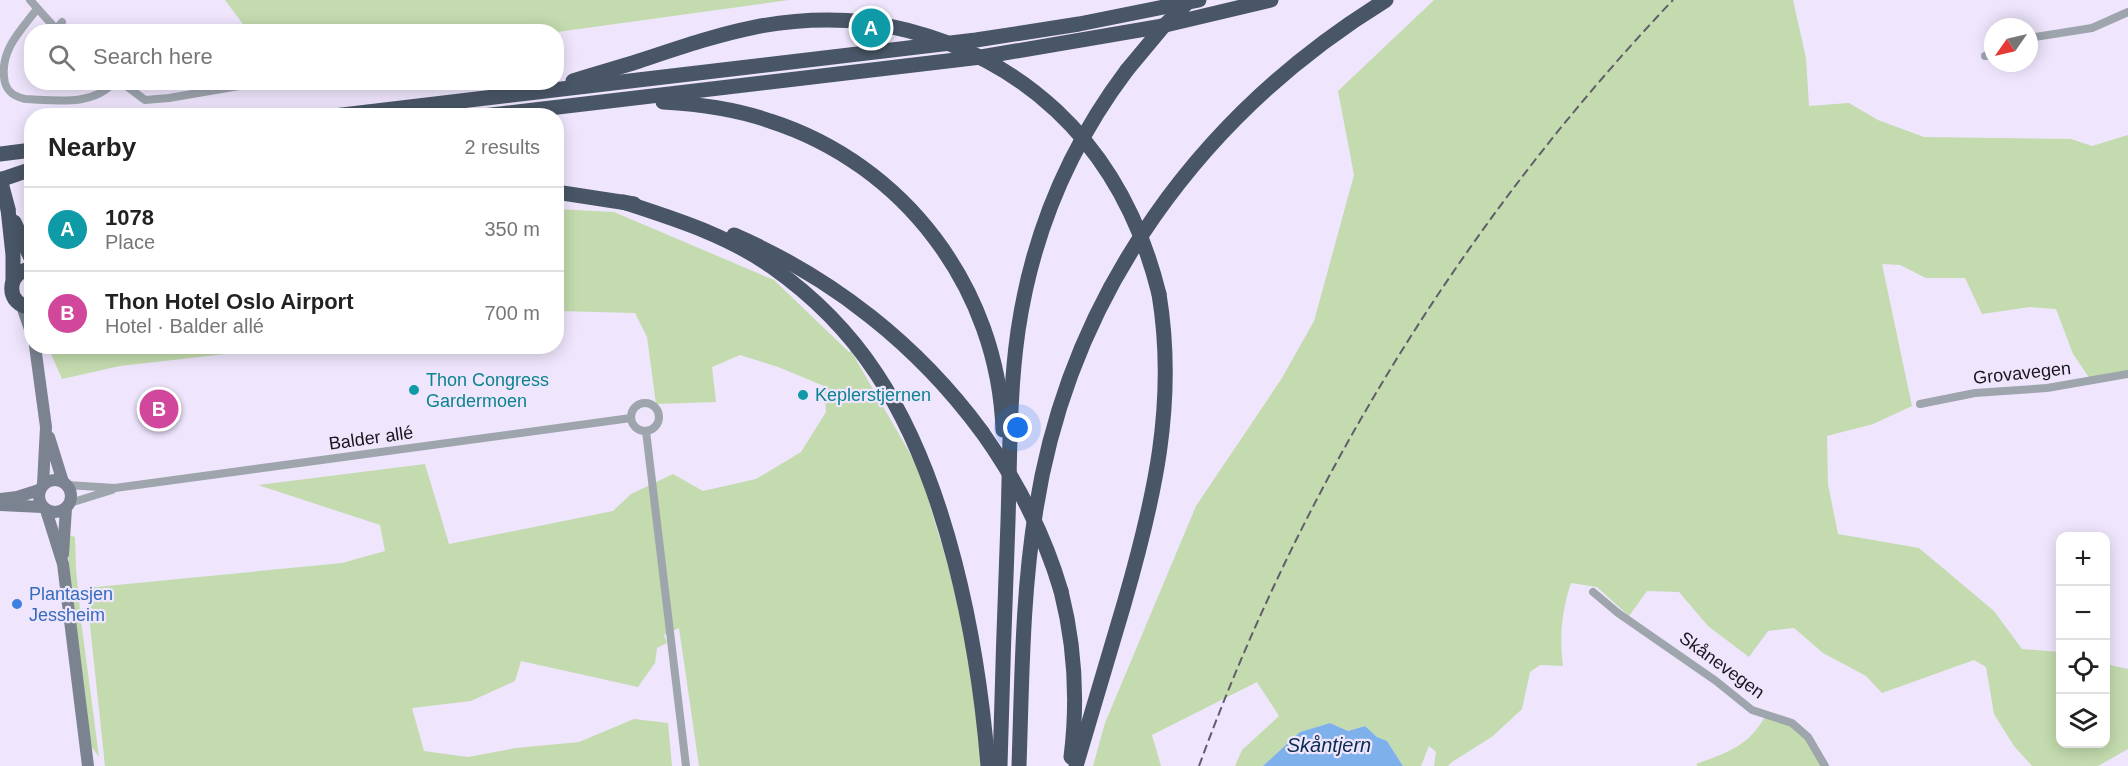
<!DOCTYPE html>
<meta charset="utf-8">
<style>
:root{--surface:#fff;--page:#f2f2f2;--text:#222;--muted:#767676;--line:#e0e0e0;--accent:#111827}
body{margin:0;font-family:Helvetica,sans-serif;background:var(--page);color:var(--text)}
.controls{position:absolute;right:18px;bottom:18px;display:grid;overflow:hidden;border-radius:12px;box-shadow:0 3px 15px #0003}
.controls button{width:54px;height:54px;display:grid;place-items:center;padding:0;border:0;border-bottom:2px solid var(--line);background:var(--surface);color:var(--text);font:30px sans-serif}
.compass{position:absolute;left:1984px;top:18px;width:54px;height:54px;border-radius:50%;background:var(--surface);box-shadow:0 3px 15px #0003;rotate:236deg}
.you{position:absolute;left:1018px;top:428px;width:21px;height:21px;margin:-15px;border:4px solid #fff;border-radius:50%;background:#1a73e8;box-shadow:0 0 0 9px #1a73e833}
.badge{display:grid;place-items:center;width:39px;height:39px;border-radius:50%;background:var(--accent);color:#fff;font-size:20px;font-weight:700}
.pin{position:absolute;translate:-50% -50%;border:3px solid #fff;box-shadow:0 2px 6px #0006}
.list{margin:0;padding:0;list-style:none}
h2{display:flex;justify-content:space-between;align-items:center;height:78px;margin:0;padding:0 24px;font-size:26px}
h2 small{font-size:20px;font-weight:400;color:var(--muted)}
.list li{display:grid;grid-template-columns:39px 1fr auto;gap:18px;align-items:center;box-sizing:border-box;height:84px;padding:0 24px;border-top:2px solid var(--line)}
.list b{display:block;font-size:22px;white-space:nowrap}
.list p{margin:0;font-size:20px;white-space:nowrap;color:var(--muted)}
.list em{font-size:20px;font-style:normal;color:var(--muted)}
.icon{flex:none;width:33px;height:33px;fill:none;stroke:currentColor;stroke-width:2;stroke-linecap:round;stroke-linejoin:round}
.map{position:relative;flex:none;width:2128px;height:766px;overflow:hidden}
.search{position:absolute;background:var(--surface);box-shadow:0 3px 15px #0003;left:24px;top:24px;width:540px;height:66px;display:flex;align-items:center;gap:15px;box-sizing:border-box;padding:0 21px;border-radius:24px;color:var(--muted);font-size:22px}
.panel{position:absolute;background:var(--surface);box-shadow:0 3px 15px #0003;left:24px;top:108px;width:540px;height:246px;border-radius:24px}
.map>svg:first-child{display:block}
</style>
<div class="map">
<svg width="2128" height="766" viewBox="0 0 2128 766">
<rect width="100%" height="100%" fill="#efe6fd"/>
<g fill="#c3dbae">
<path d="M225 0H789L557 32 248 31Z"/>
<path d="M1434 0H1793L1806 58 1809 106 1849 103 1878 120 1924 137 2071 139 2092 146 2128 135V373L2090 379 2073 354 2056 309 2030 307 1982 314 1965 278H1926L1900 265 1882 264 1912 406 1873 424 1827 436 1828 484 1838 534 1919 548 1994 611 2022 649 2060 652V744H2106V664L2128 669V749L2098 766H2032L2014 746 1994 714 1986 667 1974 660 1882 693 1866 676 1823 653 1794 628 1768 631 1749 657 1708 626 1679 592 1647 591 1629 616 1597 587 1571 583C1562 610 1559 637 1563 666L1540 665 1530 672 1522 709 1493 736 1452 762 1448 766H1434L1436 752 1429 746 1421 766H1403L1387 741 1377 737 1365 726 1348 731 1330 723 1300 732 1263 766H1235L1242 750 1279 716 1257 682 1152 735 1161 766H1093L1105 723 1196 506 1282 378 1314 321 1354 175 1338 91Z"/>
<path d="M557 209 614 212 774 280 849 352 851 351 919 469 965 622 985 766H699L679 628 664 635 667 643 657 648 655 663 638 687 521 661 515 681 471 701 412 708 424 751 468 757 516 748 579 742 634 719 668 723 672 766H105L86 588 342 563 385 551 380 525 258 485 425 464 449 544 613 511 631 494 673 474 703 491 756 479 801 452 826 412 824 386 778 367 740 355 712 367 716 402 656 404 647 337 635 313 557 311Z"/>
<path d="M48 347H266L261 350 120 366 62 379Z"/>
<path d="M69 535 75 537 76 569 81 620 99 757 91 746 73 606 68 555Z"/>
<path d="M1766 715 1802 730 1827 766H1698L1696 764C1727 753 1749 746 1766 715Z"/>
</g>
<path fill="#7eb0eb" d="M1330 723 1348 731 1365 726 1377 737 1387 741 1403 766H1263L1300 732Z"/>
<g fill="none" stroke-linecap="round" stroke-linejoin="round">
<g stroke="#9ea5ad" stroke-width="8">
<path d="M30 0 56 29 62 22"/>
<path d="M37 9C21 30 1 49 4 77 5 90 12 96 25 99 54 100 93 107 114 82"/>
<path d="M190 32 206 29 210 32"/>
<path d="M2029 38 2092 28 2128 12"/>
<path d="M1985 56 1993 55"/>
<path d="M121 82 145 100 169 98 239 86 244 82"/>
<circle cx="645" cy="417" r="14"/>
<path d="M1920 404 1975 393 2047 388 2128 374"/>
<path d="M646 431 686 766"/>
<path d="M67 485 115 488 631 418"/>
<path d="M70 503 112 490"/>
<path d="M1593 592 1618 613 1716 681 1752 710 1792 723 1808 737 1825 766"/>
</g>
<g stroke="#7a838f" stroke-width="12">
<path d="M22 306 32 335"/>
<path d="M35 346 46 427 43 484"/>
<path d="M49 437 63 482"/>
<circle cx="55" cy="496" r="16"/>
<path d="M0 499 17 497 39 490"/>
<path d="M0 505 42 507"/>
<path d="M46 510 63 564 88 766"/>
<path d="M63 554 66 508"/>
</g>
<g stroke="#495667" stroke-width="15">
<path d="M573 81C595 74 617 68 639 61 720 34 779 13 867 22"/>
<path d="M663 102C698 104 736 109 770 121 904 164 998 288 1003 430"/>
<path d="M334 116 976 40 1079 24 1199 0"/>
<path d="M483 116 981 57 1157 27 1271 0"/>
<path d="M0 154 32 150"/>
<path d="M0 180 32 169"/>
<path d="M556 192 634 204"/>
<path d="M623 202C675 219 727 235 772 267 813 296 849 332 876 373 947 479 978 641 988 766"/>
<path d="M8 209 13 255V279"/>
<path d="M14 222 32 260"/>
<path d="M734 235C833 278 918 345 982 432"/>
<path d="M32 269C5 270 5 307 32 307"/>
<path d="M1061 591C1075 646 1078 701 1071 757"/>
<path d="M1000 766C1002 684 1005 603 1008 521 1010 458 1009 393 1018 331 1032 235 1069 147 1127 70"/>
<path d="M1019 766C1022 680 1022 594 1036 509 1070 293 1201 114 1386 0"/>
<path d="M1076 766C1092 712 1108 658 1124 604 1154 500 1177 403 1159 294"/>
</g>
<path stroke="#625d6a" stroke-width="2" stroke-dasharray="9 4.5" stroke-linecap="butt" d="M1199 766C1303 482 1464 220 1673 0"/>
<g stroke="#495667" stroke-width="15">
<path d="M867 22C1020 46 1122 144 1159 294"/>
<path d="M1127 70 1162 28 1190 0"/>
<path d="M0 179 8 209"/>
<path d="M982 432C1017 481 1044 533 1061 591"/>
</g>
</g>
<g fill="#0f9aa8" stroke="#efe6fd" stroke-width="2">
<circle cx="414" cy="390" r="6"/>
<circle cx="803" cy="395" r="6"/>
</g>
<circle fill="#3f7fe0" stroke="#efe6fd" stroke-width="2" cx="17" cy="604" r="6"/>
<g text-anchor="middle" stroke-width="4.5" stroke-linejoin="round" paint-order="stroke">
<g font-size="18" fill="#19161e" stroke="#efe6fd">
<text transform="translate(2022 373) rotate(-6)" y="6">Grovavegen</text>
<text transform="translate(371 438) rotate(-8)" y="6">Balder allé</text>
<text transform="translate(1722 665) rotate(36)" y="6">Skånevegen</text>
</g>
<g font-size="18" fill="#0d838f" stroke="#efe6fd" text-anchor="start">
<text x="426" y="386">Thon Congress<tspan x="426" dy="21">Gardermoen</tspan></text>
<text x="815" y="401">Keplerstjernen</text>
</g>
<g font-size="18" fill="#366cbe" stroke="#efe6fd" text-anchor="start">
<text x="29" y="600">Plantasjen<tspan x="29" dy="21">Jessheim</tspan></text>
</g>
<g font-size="20" font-style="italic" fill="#092c51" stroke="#efe6fd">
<text x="1329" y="752">Skåntjern</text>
</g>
</g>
</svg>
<div class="controls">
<button>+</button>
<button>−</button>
<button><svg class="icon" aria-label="locate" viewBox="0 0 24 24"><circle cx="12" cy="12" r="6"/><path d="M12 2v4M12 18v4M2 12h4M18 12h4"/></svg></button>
<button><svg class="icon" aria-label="layers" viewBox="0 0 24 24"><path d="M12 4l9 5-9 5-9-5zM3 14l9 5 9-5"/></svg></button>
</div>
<svg class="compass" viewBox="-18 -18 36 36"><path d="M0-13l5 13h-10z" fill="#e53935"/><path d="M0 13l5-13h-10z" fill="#767676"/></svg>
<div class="you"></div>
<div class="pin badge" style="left:871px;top:28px;background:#0f9aa8">A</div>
<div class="pin badge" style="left:159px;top:409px;background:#d1479c">B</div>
<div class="search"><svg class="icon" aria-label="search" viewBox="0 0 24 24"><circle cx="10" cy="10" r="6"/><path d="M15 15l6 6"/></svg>Search here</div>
<section class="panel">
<h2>Nearby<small>2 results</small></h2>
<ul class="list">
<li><span class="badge" style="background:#0f9aa8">A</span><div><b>1078</b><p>Place</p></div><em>350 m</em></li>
<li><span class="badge" style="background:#d1479c">B</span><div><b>Thon Hotel Oslo Airport</b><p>Hotel · Balder allé</p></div><em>700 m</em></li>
</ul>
</section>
</div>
